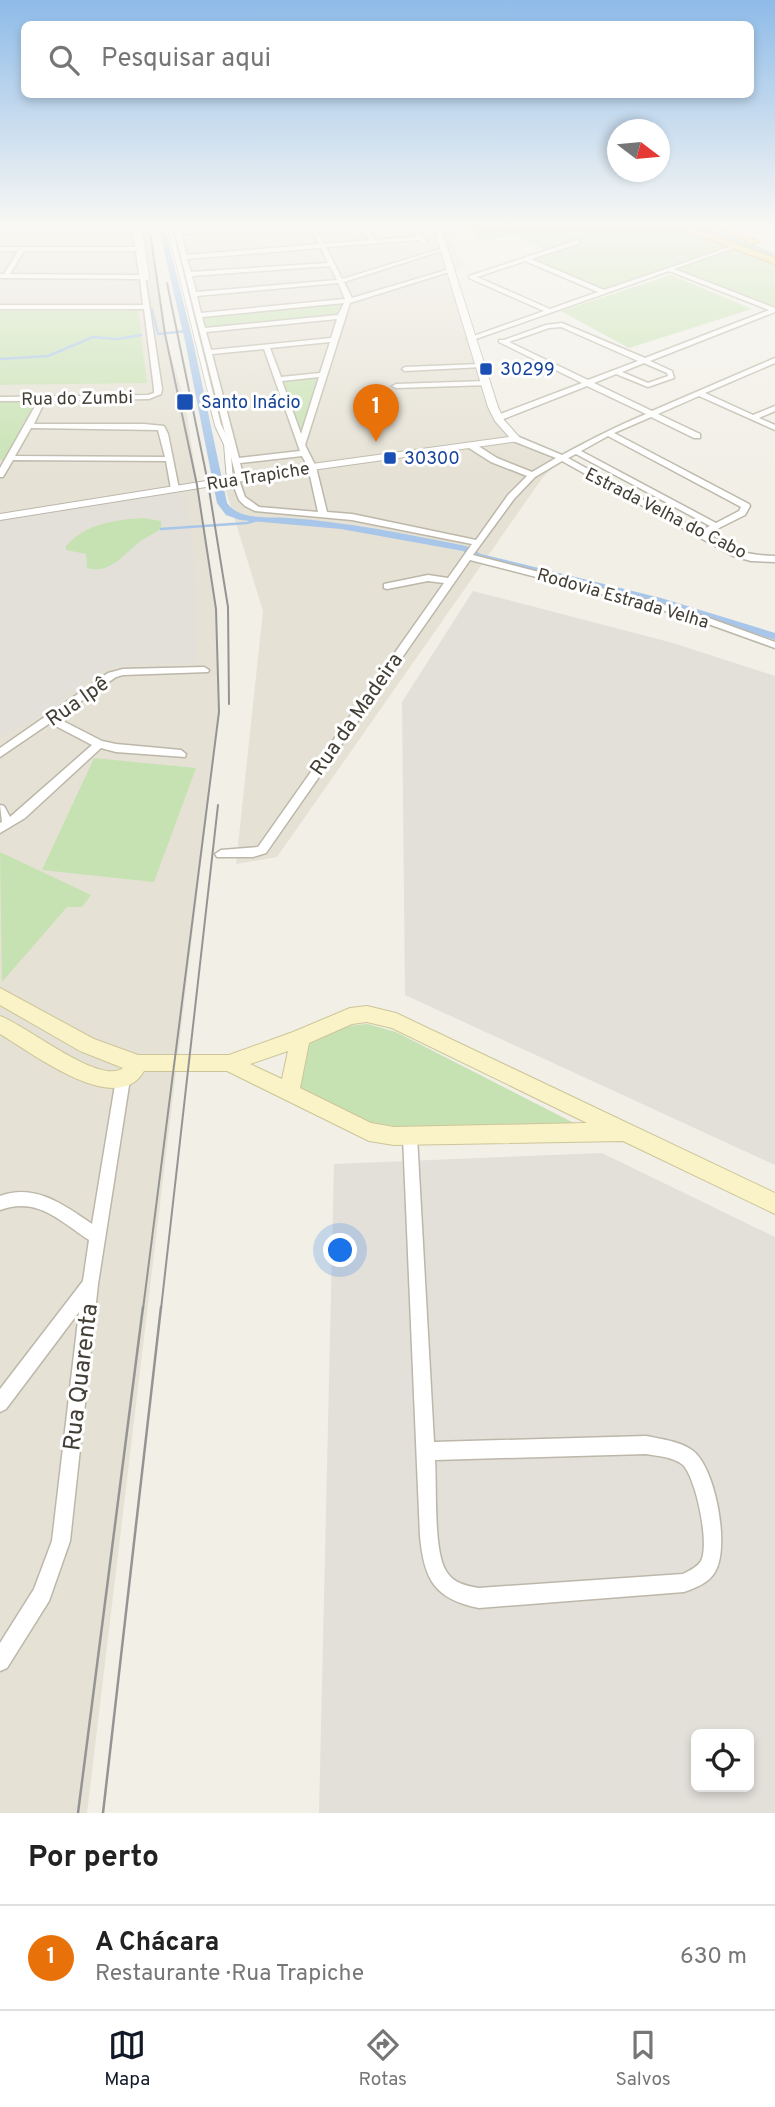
<!DOCTYPE html>
<html lang="pt">
<meta charset="utf-8">
<style>
:root{--surface:#fff;--page:#f6f6f6;--text:#222;--muted:#767676;--line:#e0e0e0;--accent:#111827}
body{margin:0;font-family:Overpass,sans-serif;background:var(--page);color:var(--text)}
.controls{position:absolute;right:21px;bottom:21px;display:grid;overflow:hidden;border-radius:10px;box-shadow:0 4px 10px #0003}
.controls button{width:63px;height:63px;display:grid;place-items:center;padding:0;border:0;border-bottom:2px solid var(--line);background:var(--surface);color:var(--text);font:35px sans-serif}
.compass{position:absolute;left:607px;top:119px;width:63px;height:63px;border-radius:50%;background:var(--surface);box-shadow:0 4px 10px #0003;rotate:106deg}
.you{position:absolute;left:341px;top:1251px;width:24px;height:24px;margin:-18px;border:5px solid #fff;border-radius:50%;background:#1a73e8;box-shadow:0 0 0 10px #1a73e833}
.badge{display:grid;place-items:center;width:46px;height:46px;border-radius:50%;background:var(--accent);color:#fff;font-size:23px;font-weight:700}
.pin{position:absolute;translate:-50% -58px;filter:drop-shadow(0 2px 4px #0008)}
.pin::after{content:'';position:absolute;top:37px;width:24px;height:21px;background:inherit;clip-path:polygon(0 0,100% 0,50% 100%)}
.list{margin:0;padding:0;list-style:none}
h2{display:flex;justify-content:space-between;align-items:center;height:91px;margin:0;padding:0 28px;font-size:30px}
h2 small{font-size:23px;font-weight:400;color:var(--muted)}
.list li{display:grid;grid-template-columns:46px 1fr auto;gap:21px;align-items:center;box-sizing:border-box;height:105px;padding:0 28px;border-top:2px solid var(--line)}
.list b{display:block;font-size:26px;white-space:nowrap}
.list p{margin:0;font-size:23px;white-space:nowrap;color:var(--muted)}
.list em{font-size:23px;font-style:normal;color:var(--muted)}
.icon{flex:none;width:38px;height:38px;fill:none;stroke:currentColor;stroke-width:2;stroke-linecap:round;stroke-linejoin:round}
.map{position:relative;flex:none;width:775px;height:1813px;overflow:hidden}
.search{position:absolute;background:var(--surface);box-shadow:0 4px 10px #0003;left:21px;right:21px;top:21px;height:77px;display:flex;align-items:center;gap:18px;box-sizing:border-box;padding:0 24px;border-radius:10px;color:var(--muted);font-size:26px}
.sheet{height:196px;background:var(--surface)}
nav{display:flex;justify-content:space-around;align-items:center;box-sizing:border-box;height:98px;border-top:2px solid var(--line);background:var(--surface);font-size:19px;color:var(--muted)}
nav a{display:grid;justify-items:center;gap:4px}
nav .on{color:var(--accent)}
.map>svg:first-child{display:block}
</style>
<div class="map">
<svg width="775" height="1813" viewBox="0 0 775 1813">
<rect width="100%" height="100%" fill="#f1efe6"/>
<g fill="#e5e1d4">
<path d="M0 225H149L166 339 185 402 216 609 219 712 87 1813H0Z"/>
<path d="M176 225H446L463 266 452 271 472 356 491 410 511 437 305 469 421 455 515 440 561 460 543 477 277 857 236 864 263 611 223 481 240 478Z"/>
</g>
<g fill="#e3e0da" fill-rule="evenodd">
<path d="M185 488 194 559 196 663 127 665 106 669 32 721 0 737V520Z"/>
<path d="M473 591 673 643 775 676V1165L405 995 402 702Z"/>
<path d="M602 1153 775 1237V1813H319L334 1164ZM696 1734H749V1787H696Z"/>
</g>
<g fill="#c7e2b2">
<path d="M469 225H676L734 246 601 291 528 260 549 251 513 236 478 240Z"/>
<path d="M706 225 775 253V258L692 228Z"/>
<path d="M730 249 775 266V307L676 270Z"/>
<path d="M671 275 752 309 629 348 561 311Z"/>
<path d="M348 302 340 320 206 330 200 315Z"/>
<path d="M0 311H138L147 383 0 385Z"/>
<path d="M322 376 302 434 278 380Z"/>
<path d="M0 400H38L6 461 0 460Z"/>
<path d="M143 518 161 521V529C155 533 148 536 141 541 124 553 111 575 87 568L86 554 66 550V546C87 523 114 520 143 518Z"/>
<path d="M94 758 196 768 154 882 42 870Z"/>
<path d="M0 852 91 895 82 907H67L2 982Z"/>
<path d="M368 1024 396 1032 576 1124 373 1130 296 1088C300 1075 302 1061 307 1049 316 1030 349 1025 368 1024Z"/>
</g>
<g fill="none" stroke-linecap="round" stroke-linejoin="round">
<g stroke="#a7c6e9" stroke-width="2.5">
<path d="M703 228 775 255"/>
<path d="M133 309H152L158 334 187 331"/>
<path d="M0 359 48 356 93 337 118 339 141 335"/>
<path d="M161 529 247 523 261 519"/>
</g>
<path fill="#a7c6e9" fill-rule="evenodd" d="M158 225H164L193 341 227 503C240 521 268 516 288 518 348 522 407 534 466 546L481 554 661 598 775 633V640L653 602 473 558 463 551 341 529 240 520 226 515 217 503 185 341Z"/>
<g stroke="#bcb7a9" stroke-width="6">
<g id="pedestrian-far1">
<path d="M139 225 147 278 142 277"/>
<path d="M169 225 212 399"/>
</g>
</g>
<g stroke="#bcb7a9" stroke-width="8">
<path id="pedestrian" d="M211 397 218 425 227 444 230 480"/>
</g>
<g stroke="#bcb7a9" stroke-width="3">
<g id="minor">
<path d="M132 225H138L143 249 141 250 162 389 161 394 149 399 45 401 34 424H144L164 426 168 434 179 489 175 491 171 489 166 461 13 460 3 477H0V468L38 401H0V397L148 395 154 393V389L144 309H0V305H143L140 279 0 278V274H4L18 251H0V247H135ZM24 251H136L139 275 10 274ZM31 428 158 430 165 457 15 456Z"/>
<path d="M173 225H179L180 231 295 225 181 234 187 255 319 244 309 225H315L324 244 370 240 359 225H365L375 240 416 237 408 225H414L427 243 422 244 419 240 326 247 342 279 447 247V249L344 282 352 298 450 269 455 270 350 303 305 445 316 467 327 512 352 514 476 540 508 495 527 476 491 462 469 448V444H475L497 458 532 472 556 458 513 441V437H519L562 455C588 441 617 426 646 414L587 386 501 420H495V416L582 383 499 342V340H504L546 325 562 323 645 358 769 310 669 271 470 341 467 339 468 338 544 311 469 278V276L578 240 580 243 531 259 604 290 736 245V247L674 269 775 308V312L650 361 672 371 674 378 648 387 616 374 594 383 652 411 775 358V363L705 393 753 415 775 406V411L759 418 775 425V430L699 396 658 414 700 434V438H694L651 417 614 433 749 504 750 506 745 515 707 534C735 550 742 555 775 556V562L751 561 733 556 562 461 535 477 514 499 473 555 647 600 706 617 775 642V648L700 621 641 604 470 560 266 853 253 857H217L215 854 221 850 258 847 444 583 428 581 387 589 384 588V584L428 575 448 578 472 544 352 520 255 511 245 506 239 500 231 479 236 477ZM321 248 328 263 191 272 187 259ZM525 261 598 292 550 309 477 277ZM330 266 337 280 196 292 192 276ZM338 283 345 299 201 313 197 296ZM344 303 338 315 205 328 202 317ZM337 319 331 338 211 350 206 332ZM561 327 638 361 588 380 509 342 549 328ZM330 342 320 373 281 377 270 348ZM264 349 300 451 239 458 212 354ZM644 363 667 373 668 376 648 383 622 372ZM319 377 301 434 282 381ZM608 436 741 507 739 511 716 523 581 451ZM576 454 710 526 700 531 568 458ZM302 456 308 467 318 512 259 507 245 497 239 480 244 478 240 463Z"/>
<path d="M480 364 483 366 482 367 405 371 402 369 405 367Z"/>
<path d="M486 381 490 383 489 385 396 388 392 386 396 384Z"/>
<path d="M204 667 209 670 208 672 123 675 116 677 57 718 102 741 116 744 181 750 186 754 185 757 116 752 101 748 25 818 0 833V823L2 822 0 805 4 806 10 817 92 745 50 723 0 757V748L108 673 123 669Z"/>
<path d="M123 1073 128 1075 130 1079 98 1284 70 1541 49 1601 7 1668 0 1671V1643L34 1589 52 1541 79 1312 6 1409 0 1412V1389L83 1281 89 1240C60 1221 37 1196 0 1210V1196C35 1183 64 1205 92 1224L116 1079 118 1075Z"/>
<path d="M410 1129 415 1131 417 1136 434 1442 646 1436C661 1439 679 1441 692 1450 716 1467 730 1548 715 1572 709 1583 695 1588 684 1592L479 1608C434 1599 424 1579 420 1536L403 1136 405 1131ZM646 1454C657 1456 674 1457 683 1465 696 1478 710 1544 701 1561 697 1567 689 1571 683 1574L479 1588C466 1586 453 1583 446 1571 433 1550 437 1486 435 1460Z"/>
</g>
</g>
<g stroke="#bcb7a9" stroke-width="2">
<path id="tertiary" d="M433 225H440L498 407 504 420 521 439 519 441 312 470 0 520V514L312 464 509 437 495 421 488 407Z"/>
</g>
<g stroke="#cdc599" stroke-width="2">
<path id="secondary" d="M0 988 94 1039 138 1055H229L293 1032 350 1008 367 1006 396 1013 775 1193V1214L623 1141 394 1145 369 1141 227 1071H144C117 1119 31 1052 0 1034V1016C26 1025 100 1086 123 1068L80 1051 0 1005ZM367 1022 392 1028 587 1123 394 1127 371 1123 300 1088 309 1043 352 1024ZM288 1051 282 1079 250 1064Z"/>
</g>
<g stroke="#cfab42" stroke-width="3">
<g id="trunk">
<path d="M672 225H684L775 258V264Z"/>
<path d="M715 225H726L759 242 752 244Z"/>
</g>
</g>
<use href="#pedestrian-far1" stroke="#fff" stroke-width="4.5"/>
<use href="#pedestrian" stroke="#fff" stroke-width="6"/>
<use href="#minor" fill="#fff" fill-rule="evenodd"/>
<use href="#tertiary" fill="#fff" fill-rule="evenodd"/>
<use href="#secondary" fill="#f9f3c7" fill-rule="evenodd"/>
<use href="#trunk" fill="#f3dc86" fill-rule="evenodd"/>
<g stroke="#949494" stroke-width="2">
<path d="M167 283 208 483 228 607 229 704"/>
<path d="M143 1309 219 712 216 609 197 485 165 334 149 225"/>
<path d="M161 1309 218 805"/>
</g>
<g stroke="#949494" stroke-width="2.5">
<path d="M78 1813 143 1307"/>
<path d="M103 1813 161 1307"/>
</g>
</g>
<linearGradient id="sky" x2="0" y2="1"><stop stop-color="#8ebbe8"/><stop offset="0.47" stop-color="#f9f8f4"/><stop offset="1" stop-color="#f9f8f4" stop-opacity="0"/></linearGradient>
<rect width="775" height="479" fill="url(#sky)"/>
<g fill="#1a4fb4" stroke="#fff" stroke-width="2.5">
<rect x="479" y="362" width="14" height="14" rx="3.5"/>
<rect x="176" y="393" width="18" height="18" rx="3.5"/>
<rect x="383" y="451" width="14" height="14" rx="3.5"/>
</g>
<g text-anchor="middle" stroke-width="6" stroke-linejoin="round" paint-order="stroke">
<g font-size="18" fill="#164399" stroke="#fff" text-anchor="start">
<text x="500" y="375">30299</text>
<text x="201" y="408">Santo Inácio</text>
<text x="404" y="464">30300</text>
</g>
<g font-size="18" fill="#433f36" stroke="#fff">
<text transform="translate(77 398) rotate(-1)" y="6">Rua do Zumbi</text>
<text transform="translate(258 476) rotate(-9)" y="6">Rua Trapiche</text>
<text transform="translate(666 513) rotate(27)" y="6">Estrada Velha do Cabo</text>
<text transform="translate(623 598) rotate(16)" y="6">Rodovia Estrada Velha</text>
</g>
<g font-size="21" fill="#433f36" stroke="#fff">
<text transform="translate(77 701) rotate(-35)" y="7">Rua Ipê</text>
<text transform="translate(356 714) rotate(-55)" y="7">Rua da Madeira</text>
</g>
<g font-size="24" fill="#433f36" stroke="#fff">
<text transform="translate(80 1377) rotate(-83)" y="8">Rua Quarenta</text>
</g>
</g>
</svg>
<div class="controls">
<button><svg class="icon" aria-label="locate" viewBox="0 0 24 24"><circle cx="12" cy="12" r="6"/><path d="M12 2v4M12 18v4M2 12h4M18 12h4"/></svg></button>
</div>
<svg class="compass" viewBox="-18 -18 36 36"><path d="M0-13l5 13h-10z" fill="#e53935"/><path d="M0 13l5-13h-10z" fill="#767676"/></svg>
<div class="you"></div>
<div class="pin badge" style="left:376px;top:442px;background:#e8710a">1</div>
<div class="search"><svg class="icon" aria-label="search" viewBox="0 0 24 24"><circle cx="10" cy="10" r="6"/><path d="M15 15l6 6"/></svg>Pesquisar aqui</div>
</div>
<section class="sheet">
<h2>Por perto<small></small></h2>
<ul class="list">
<li><span class="badge" style="background:#e8710a">1</span><div><b>A Chácara</b><p>Restaurante · Rua Trapiche</p></div><em>630 m</em></li>
</ul>
</section>
<nav>
<a class="on"><svg class="icon" aria-label="map" viewBox="0 0 24 24"><path d="M3 6l6-2 6 2 6-2v14l-6 2-6-2-6 2zM9 4v14M15 6v14"/></svg>Mapa</a>
<a><svg class="icon" aria-label="directions" viewBox="0 0 24 24"><path d="M12 3l9 9-9 9-9-9zM9 14v-3h6M13 9l2 2-2 2"/></svg>Rotas</a>
<a><svg class="icon" aria-label="saved" viewBox="0 0 24 24"><path d="M7 4h10v16l-5-4-5 4z"/></svg>Salvos</a>
</nav>
